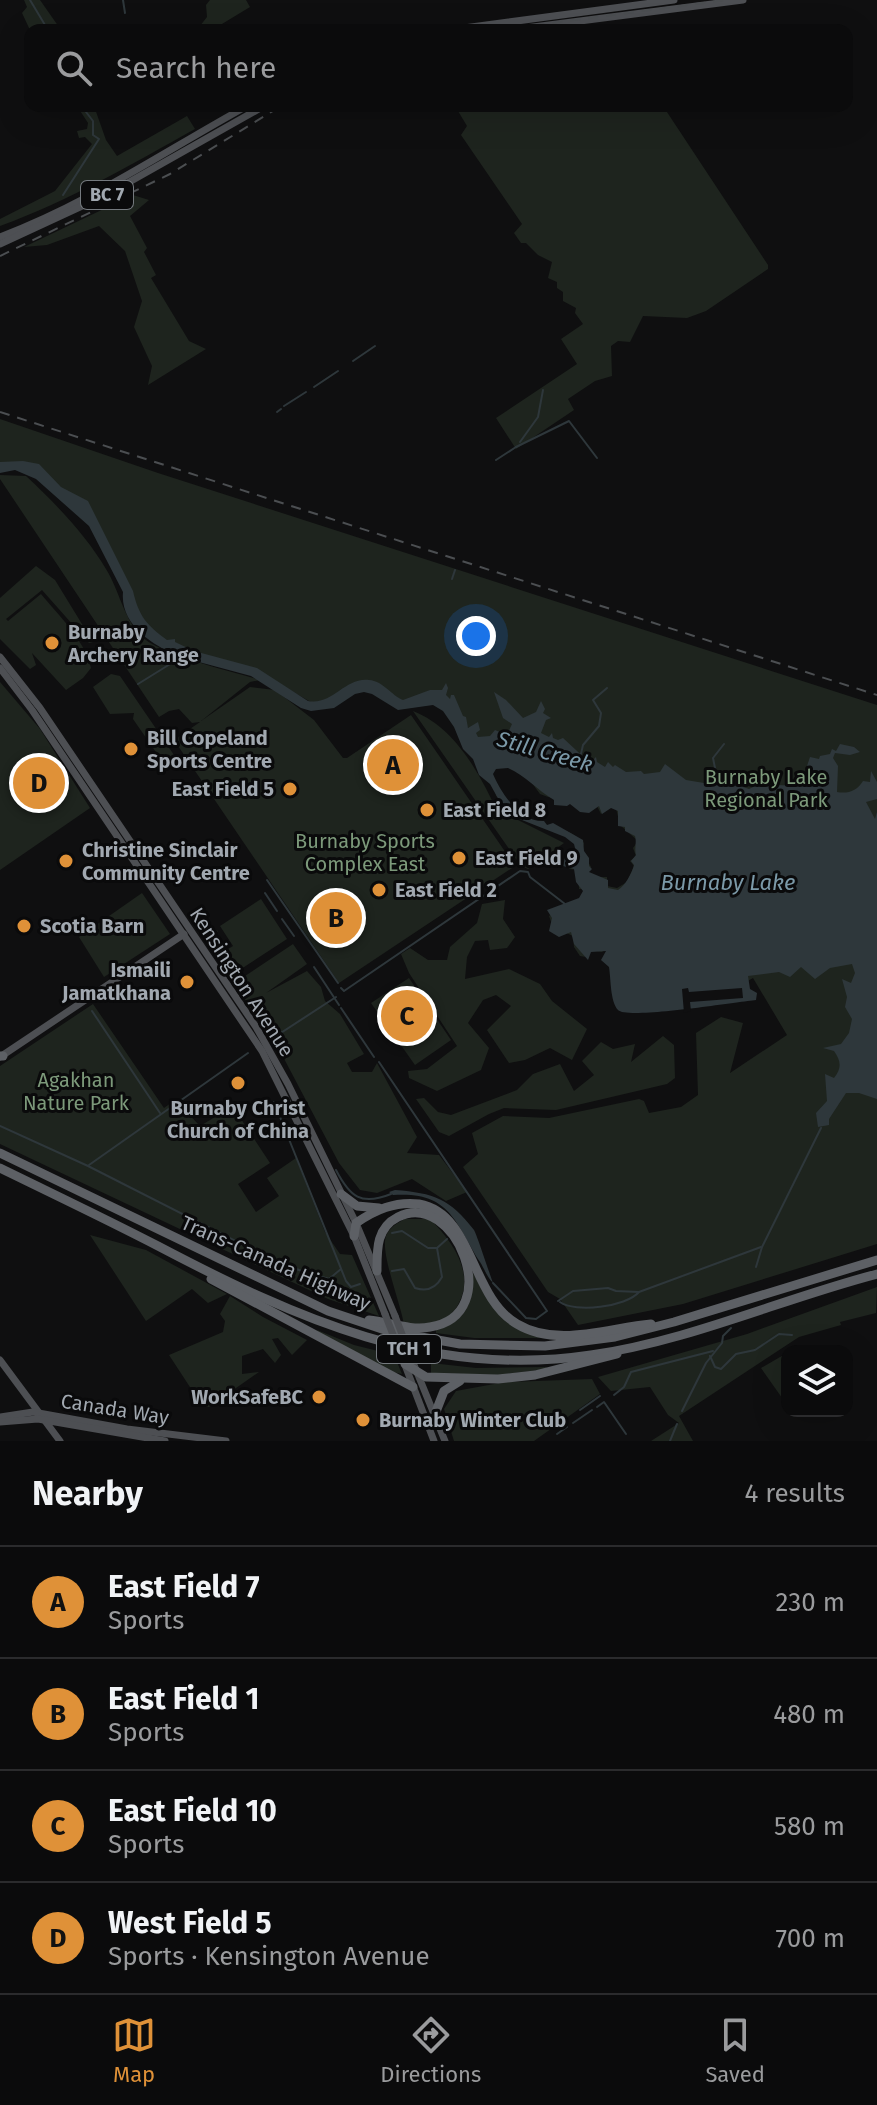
<!DOCTYPE html>
<meta charset="utf-8">
<style>
:root{--surface:#0b0b0c;--page:#19191a;--text:#f1f3f6;--muted:#9a9b9d;--line:#2b2b2d;--accent:#df9138}
body{margin:0;font-family:"Fira Sans",sans-serif;background:var(--page);color:var(--text)}
.controls{position:absolute;right:24px;bottom:24px;display:grid;overflow:hidden;border-radius:16px;box-shadow:0 8px 32px #0002}
.controls button{width:72px;height:72px;display:grid;place-items:center;padding:0;border:0;border-bottom:2px solid var(--line);background:var(--surface);color:var(--text);font:40px sans-serif}
.you{position:absolute;left:476px;top:636px;width:28px;height:28px;margin:-20px;border:6px solid #fff;border-radius:50%;background:#1a73e8;box-shadow:0 0 0 12px #1a73e833}
.badge{display:grid;place-items:center;width:52px;height:52px;border-radius:50%;background:var(--accent);color:#111;font-size:26px;font-weight:700}
.pin{position:absolute;translate:-50% -50%;border:4px solid #fff;box-shadow:0 2px 8px #0006}
.list{margin:0;padding:0;list-style:none}
h2{display:flex;justify-content:space-between;align-items:center;height:104px;margin:0;padding:0 32px;font-size:34px}
h2 small{font-size:26px;font-weight:400;color:var(--muted)}
.list li{display:grid;grid-template-columns:52px 1fr auto;gap:24px;align-items:center;box-sizing:border-box;height:112px;padding:0 32px;border-top:2px solid var(--line)}
.list b{display:block;font-size:30px;white-space:nowrap}
.list p{margin:0;font-size:26px;white-space:nowrap;color:var(--muted)}
.list em{font-size:26px;font-style:normal;color:var(--muted)}
.icon{flex:none;width:44px;height:44px;fill:none;stroke:currentColor;stroke-width:2;stroke-linecap:round;stroke-linejoin:round}
.map{position:relative;flex:none;width:877px;height:1441px;overflow:hidden}
.search{position:absolute;background:var(--surface);box-shadow:0 8px 32px #0002;left:24px;right:24px;top:24px;height:88px;display:flex;align-items:center;gap:20px;box-sizing:border-box;padding:0 28px;border-radius:16px;color:var(--muted);font-size:30px}
.sheet{height:552px;background:var(--surface)}
nav{display:flex;justify-content:space-around;align-items:center;box-sizing:border-box;height:112px;border-top:2px solid var(--line);background:var(--surface);font-size:22px;color:var(--muted)}
nav a{display:grid;justify-items:center;gap:4px}
nav .on{color:var(--accent)}
.map>svg:first-child{display:block}
</style>
<div class="map">
<svg width="877" height="1441" viewBox="0 0 877 1441">
<rect width="100%" height="100%" fill="#0f0f10"/>
<g fill="#1e241e">
<path d="M24 0H40L61 30H30L22 13 27 7Z"/>
<path d="M210 0H246L250 7 212 30H202L200 26 207 17 206 5Z"/>
<path d="M77 106H94L106 140 117 156 187 116 195 129C132 164 69 201 0 226V219L55 191 92 144 85 137 79 138 77 131 87 129 88 123Z"/>
<path d="M455 106H663L768 265V269L706 311 687 318 643 316 630 342 618 341 611 346 612 376 595 381 568 399 574 410 516 449 496 418 577 364 561 339 583 324 575 313 576 308 563 301V292L557 288V282L548 278 552 262 538 255 526 243H521L514 233 522 224 461 135 467 126Z"/>
<path d="M133 195 149 200 130 216 147 248 144 252 156 275 151 278 189 341 206 349 148 385 152 366 134 327 142 301 125 251 99 226 47 245 24 247Z"/>
<path d="M0 419 158 473 877 705V1244L683 1304 578 1325 560 1299 548 1292 463 1167 478 1154 472 1133 503 1116 549 1118 639 1099 644 1101 649 1113 681 1107 698 1095 696 1033 721 1017 743 1023 730 1073 787 1035 753 978 746 982 606 948 602 952 591 950 586 957 580 956 574 947 573 936 553 927 549 916 576 902 584 894V889H579L578 870 569 869 566 864C573 858 580 853 577 842L511 811 507 802 496 796 495 787C502 795 523 816 532 820 550 827 570 828 584 843L582 851 591 867 588 872 595 877H607V886L617 888 627 882 634 866 630 861 636 856 633 848 638 841 620 825 616 808H609L601 814 597 806 548 797 540 794 523 771 497 765 442 694 405 702 374 685 314 704 254 669 205 657 155 637 137 612 88 508 31 465H0Z"/>
<path d="M0 475 26 476C55 503 86 535 106 569 119 590 123 616 140 635 158 655 232 671 260 680L250 682 201 721 250 687 275 690 314 720 343 758H347L411 715 515 866 339 983 174 740 200 722 192 723 179 709 169 711 159 717 0 479Z"/>
<path d="M36 566 55 580 93 642 89 643 42 590 6 619 8 621 41 594C58 615 85 640 91 668L83 678 66 690 32 653 36 665 30 669 0 639V598Z"/>
<path d="M111 674 120 676 174 755 167 759 160 758 133 719 134 713 110 714 93 687Z"/>
<path d="M0 682 40 729 90 808 0 870Z"/>
<path d="M413 711C456 728 480 774 499 815L518 820 564 843 528 869 521 866Z"/>
<path d="M142 893 170 934 104 977 79 937Z"/>
<path d="M261 899 287 939 238 971 225 951 233 946 220 926Z"/>
<path d="M505 900 503 919 515 937 507 948 490 950 488 940 475 941 467 957 465 979 509 969 540 984 552 1001 587 1029 572 1060 550 1048 525 1060 509 1063 487 1030 511 1006 496 995 483 1000 468 1023 489 1048 481 1070 437 1091 409 1078 408 1071 427 1069 457 1046 409 973 401 954 410 948 428 960H447L450 947 477 923 482 904Z"/>
<path d="M207 924 218 931 213 939 242 978 293 944 307 964 266 993 307 971 321 987 325 1001 340 1014 364 1054 347 1063 352 1072H372L377 1063 417 1137 407 1153 439 1155 467 1192 446 1201 412 1179 377 1193 360 1190 339 1163 280 1051 205 941 203 928Z"/>
<path d="M409 978 451 1040 415 1065 371 1003Z"/>
<path d="M93 1004 164 1108 175 1100 200 1126 215 1117 219 1118 230 1108 238 1120 241 1119 270 1163 238 1184 256 1212 279 1196 267 1178 296 1158 325 1232 340 1254 352 1255 379 1316 328 1299 0 1144V1066Z"/>
<path d="M663 1036 674 1045 675 1078 667 1084 556 1110 504 1108 489 1114 449 1136 439 1132 416 1099 424 1098 438 1112 451 1115 517 1090 533 1074 560 1064 574 1091 594 1075 582 1061 601 1042 613 1049 635 1044 631 1062Z"/>
<path d="M405 1219H430C454 1243 477 1276 456 1308 451 1316 440 1323 430 1325 422 1326 413 1325 404 1325 401 1304 380 1253 386 1236 389 1228 397 1223 405 1219Z"/>
<path d="M90 1235 146 1250 227 1294 208 1303 192 1289 146 1321Z"/>
<path d="M473 1273 495 1309 551 1338H474L436 1333V1330C469 1320 472 1302 473 1273Z"/>
<path d="M877 1287 876 1313 840 1322 841 1325 799 1337 679 1416 693 1441H651L679 1423 668 1415 650 1387 611 1391 598 1377 747 1334Z"/>
<path d="M230 1296 263 1317 307 1340 292 1355 278 1338 272 1339 281 1355 275 1363 263 1349 242 1356V1374L259 1372 209 1407H203L169 1355 223 1332 225 1321 220 1314Z"/>
<path d="M317 1330 354 1345 394 1355 402 1374 392 1372 322 1336Z"/>
<path d="M787 1353V1405L761 1368Z"/>
<path d="M431 1363 476 1368 546 1367 548 1369 497 1375 431 1373Z"/>
<path d="M592 1379 600 1394 534 1441H454L444 1409 456 1391 505 1382Z"/>
</g>
<g fill="#2e373b" fill-rule="evenodd">
<path d="M23 461 39 464 61 487 88 501 133 591C139 617 147 625 167 640L175 639V642L194 651 257 668 308 701C332 706 345 677 369 680 383 681 391 695 403 700L430 690H442L446 683 448 688 446 695 450 699 451 695H454L463 716 466 717 468 728 478 722 480 730 476 733 478 737 490 736 495 730 507 735 512 724 503 718 494 692 506 700 523 718 536 712 541 701 545 709 543 713 551 718 546 720 541 733 549 737 552 733 553 738 558 740 563 738 590 763 596 757 597 762 605 767 608 762 613 767 615 765 626 772 641 771 644 774 660 772 665 764 686 780 710 784 717 772V782L734 783 735 786 742 784 743 787 749 789 772 778 777 785 799 786 795 781 798 778 806 785 810 777 808 772 810 768 807 766 810 757 819 759 820 756 830 754 832 749 836 751 840 744 854 747 860 752 850 755 835 753 833 758 838 766 837 792C848 794 857 791 863 781L870 782 871 771 877 782V799L866 802 875 819 877 812V1099L859 1093H846L829 1119V1125L818 1127 816 1113 827 1101 825 1074 834 1078C842 1068 841 1061 834 1051L823 1048 841 1044 849 1033 852 1019 845 1007 847 997 842 979 851 983 855 973 852 964 830 968 815 979 801 967 790 977 779 972 748 976 750 989 757 993 756 1000C735 1002 627 1020 618 1010 610 1001 611 979 609 967L601 960 606 951 591 952 588 960 574 944 571 932 559 937 549 931 552 918 547 910 579 898 583 891 576 882 574 869 563 866 565 857 577 856 574 844 565 837 504 813 510 810 509 805 500 802 490 784 479 775 473 759 463 749 454 727 443 711 433 705 398 710 372 694 364 692 355 694 334 708 311 711 301 708 251 676 184 658 175 661 177 656C152 644 120 625 123 592L89 526 36 479 15 470 0 473V462ZM508 768C526 776 537 790 554 800V805L567 806 570 804 580 812 589 813 599 806 602 814 611 808 618 811V826L625 827V831L635 836C637 843 634 848 636 855L631 861 634 865C632 873 625 886 618 890L608 888V880L589 872 592 869 589 866V858L584 851 583 840 553 823 547 825 544 821C520 822 501 793 493 774L496 769Z"/>
<path d="M395 1190C434 1193 450 1199 474 1230 477 1235 490 1275 493 1283 487 1277 485 1270 480 1262 455 1222 450 1191 393 1195L389 1192Z"/>
</g>
<path fill="#0f0f10" d="M688 988 689 992 742 988 743 998 690 1002 691 1011 684 1013 682 989Z"/>
<g fill="none" stroke-linecap="round" stroke-linejoin="round">
<g stroke="#2e373b" stroke-width="2">
<path d="M30 0 48 30"/>
<path d="M123 0 125 13"/>
<path d="M63 195 99 139 93 135V121L86 112V106"/>
<path d="M353 361 375 346"/>
<path d="M314 387 338 371"/>
<path d="M284 406 306 392"/>
<path d="M277 412 281 409"/>
<path d="M520 442 538 417 543 390"/>
<path d="M516 447 569 421 597 458"/>
<path d="M496 460 516 447"/>
<path d="M452 579 455 570"/>
<path d="M138 684 175 661"/>
<path d="M580 758 583 745 599 726 601 713 593 700 607 688"/>
<path d="M716 773 713 758 724 744"/>
<path d="M267 880 338 983"/>
<path d="M265 893 277 911"/>
<path d="M282 919 294 936"/>
<path d="M314 967 339 1005"/>
<path d="M341 988 344 991 520 871 528 872 530 877 565 904"/>
<path d="M341 1008 374 1057"/>
<path d="M92 1011 160 1113"/>
<path d="M270 1040 336 997"/>
<path d="M379 1062 547 1311 536 1319 526 1318 493 1283"/>
<path d="M274 1102 346 1281 351 1287 360 1284"/>
<path d="M0 1126 88 1166 257 1252 299 1270 329 1279 341 1269"/>
<path d="M89 1165 248 1053"/>
<path d="M336 1170C350 1197 361 1206 391 1194"/>
<path d="M392 1233 402 1231 428 1248H437"/>
<path d="M207 1239 211 1229"/>
<path d="M756 1267 762 1247 821 1128"/>
<path d="M392 1271 404 1269 415 1288C427 1292 436 1288 442 1277L437 1248 447 1239"/>
<path d="M558 1301 573 1291 608 1288 616 1291 639 1292 761 1247"/>
<path d="M560 1302C575 1313 626 1307 639 1292"/>
<path d="M710 1356 715 1367 721 1369 736 1354 755 1350 779 1334 792 1335"/>
<path d="M614 1395 624 1387 631 1372 713 1351"/>
<path d="M597 1407 604 1402 626 1434"/>
<path d="M580 1410 600 1396"/>
<path d="M682 1411 706 1363 722 1343 723 1336 731 1328"/>
<path d="M573 1423 592 1410"/>
<path d="M557 1434 567 1427"/>
<path d="M670 1441 677 1424"/>
</g>
<g stroke="#4d4f53" stroke-width="7">
<path d="M449 30 674 0"/>
<path d="M510 30 743 0"/>
<path d="M0 237C88 204 165 151 247 106"/>
<path d="M0 244 108 194 264 106"/>
<path d="M0 657 40 708 256 1027 288 1084 356 1223 395 1316"/>
<path d="M0 668 32 710 262 1051 354 1236 385 1314"/>
<path d="M0 1057 184 934"/>
<path d="M0 1360 60 1441"/>
<path d="M412 1360 445 1441"/>
<path d="M405 1365 434 1441"/>
<path d="M0 1417 33 1412 127 1429 226 1441"/>
<path d="M0 1422 38 1419 165 1441"/>
</g>
<g stroke="#5d6065" stroke-width="9">
<path d="M0 1056H3"/>
<path d="M0 1153 328 1311 388 1331 460 1344 545 1346 615 1337 674 1322 877 1260"/>
<path d="M0 1168C53 1194 106 1219 158 1246 297 1319 430 1379 591 1355 689 1341 781 1299 877 1274"/>
<path d="M341 1194 357 1206 379 1208"/>
<path d="M354 1236 356 1223C375 1210 395 1201 419 1204 474 1214 470 1297 517 1324 557 1348 608 1328 651 1324"/>
<path d="M211 1279 413 1387"/>
<path d="M369 1320C389 1322 410 1331 430 1327 507 1315 455 1188 398 1217 376 1228 377 1250 377 1271"/>
<path d="M405 1364 426 1377 498 1379 535 1375 617 1354"/>
<path d="M435 1414 444 1391 460 1381"/>
</g>
<g stroke="#4b4e51" stroke-width="2" stroke-dasharray="10 8" stroke-linecap="butt">
<path d="M479 30 508 25"/>
<path d="M499 30 726 0"/>
<path d="M0 256 170 174 281 106"/>
<path d="M0 412 877 695"/>
</g>
<g stroke="#4d4f53" stroke-width="7">
<path d="M385 1314 402 1358"/>
<path d="M395 1316 412 1360"/>
</g>
</g>
<g fill="#df9138" stroke="#0a0a0b" stroke-width="3">
<circle cx="52" cy="643" r="8"/>
<circle cx="131" cy="749" r="8"/>
<circle cx="290" cy="789" r="8"/>
<circle cx="427" cy="810" r="8"/>
<circle cx="459" cy="858" r="8"/>
<circle cx="66" cy="861" r="8"/>
<circle cx="379" cy="890" r="8"/>
<circle cx="24" cy="926" r="8"/>
<circle cx="187" cy="982" r="8"/>
<circle cx="238" cy="1083" r="8"/>
<circle cx="319" cy="1397" r="8"/>
<circle cx="363" cy="1420" r="8"/>
</g>
<g text-anchor="middle" stroke-width="6" stroke-linejoin="round" paint-order="stroke">
<g fill="#0a0a0b" stroke="#74797e" stroke-width="2">
<rect x="81" y="181" width="52" height="28" rx="6"/>
<rect x="377" y="1335" width="64" height="28" rx="6"/>
</g>
<g font-size="18" font-weight="bold" fill="#a1a8b0">
<text x="107" y="201">BC 7</text>
<text x="409" y="1355">TCH 1</text>
</g>
<g font-size="20" font-weight="bold" fill="#a1a8b0" stroke="#0a0a0b" text-anchor="start">
<text x="68" y="639">Burnaby<tspan x="68" dy="23">Archery Range</tspan></text>
<text x="147" y="745">Bill Copeland<tspan x="147" dy="23">Sports Centre</tspan></text>
<text x="274" y="796" text-anchor="end">East Field 5</text>
<text x="443" y="817">East Field 8</text>
<text x="82" y="857">Christine Sinclair<tspan x="82" dy="23">Community Centre</tspan></text>
<text x="475" y="865">East Field 9</text>
<text x="395" y="897">East Field 2</text>
<text x="40" y="933">Scotia Barn</text>
<text x="171" y="977" text-anchor="end">Ismaili<tspan x="171" dy="23">Jamatkhana</tspan></text>
<text x="238" y="1115" text-anchor="middle">Burnaby Christ<tspan x="238" dy="23">Church of China</tspan></text>
<text x="303" y="1404" text-anchor="end">WorkSafeBC</text>
<text x="379" y="1427">Burnaby Winter Club</text>
</g>
<g font-size="20" fill="#7c997a" stroke="#0a0a0b">
<text x="766" y="784">Burnaby Lake<tspan x="766" dy="23">Regional Park</tspan></text>
<text x="365" y="848">Burnaby Sports<tspan x="365" dy="23">Complex East</tspan></text>
<text x="76" y="1087">Agakhan<tspan x="76" dy="23">Nature Park</tspan></text>
</g>
<g font-size="20" fill="#a1a8b0" stroke="#0a0a0b">
<text transform="translate(242 982) rotate(57)" y="7">Kensington Avenue</text>
<text transform="translate(276 1263) rotate(24)" y="7">Trans-Canada Highway</text>
<text transform="translate(115 1409) rotate(9)" y="7">Canada Way</text>
</g>
<g font-size="22" font-style="italic" fill="#7b99a8" stroke="#0a0a0b">
<text transform="translate(545 751) rotate(16)" y="8">Still Creek</text>
<text x="728" y="890">Burnaby Lake</text>
</g>
</g>
</svg>
<div class="controls">
<button><svg class="icon" aria-label="layers" viewBox="0 0 24 24"><path d="M12 4l9 5-9 5-9-5zM3 14l9 5 9-5"/></svg></button>
</div>
<div class="you"></div>
<div class="pin badge" style="left:393px;top:765px">A</div>
<div class="pin badge" style="left:336px;top:918px">B</div>
<div class="pin badge" style="left:407px;top:1016px">C</div>
<div class="pin badge" style="left:39px;top:783px">D</div>
<div class="search"><svg class="icon" aria-label="search" viewBox="0 0 24 24"><circle cx="10" cy="10" r="6"/><path d="M15 15l6 6"/></svg>Search here</div>
</div>
<section class="sheet">
<h2>Nearby<small>4 results</small></h2>
<ul class="list">
<li><span class="badge">A</span><div><b>East Field 7</b><p>Sports</p></div><em>230 m</em></li>
<li><span class="badge">B</span><div><b>East Field 1</b><p>Sports</p></div><em>480 m</em></li>
<li><span class="badge">C</span><div><b>East Field 10</b><p>Sports</p></div><em>580 m</em></li>
<li><span class="badge">D</span><div><b>West Field 5</b><p>Sports · Kensington Avenue</p></div><em>700 m</em></li>
</ul>
</section>
<nav>
<a class="on"><svg class="icon" aria-label="map" viewBox="0 0 24 24"><path d="M3 6l6-2 6 2 6-2v14l-6 2-6-2-6 2zM9 4v14M15 6v14"/></svg>Map</a>
<a><svg class="icon" aria-label="directions" viewBox="0 0 24 24"><path d="M12 3l9 9-9 9-9-9zM9 14v-3h6M13 9l2 2-2 2"/></svg>Directions</a>
<a><svg class="icon" aria-label="saved" viewBox="0 0 24 24"><path d="M7 4h10v16l-5-4-5 4z"/></svg>Saved</a>
</nav>
